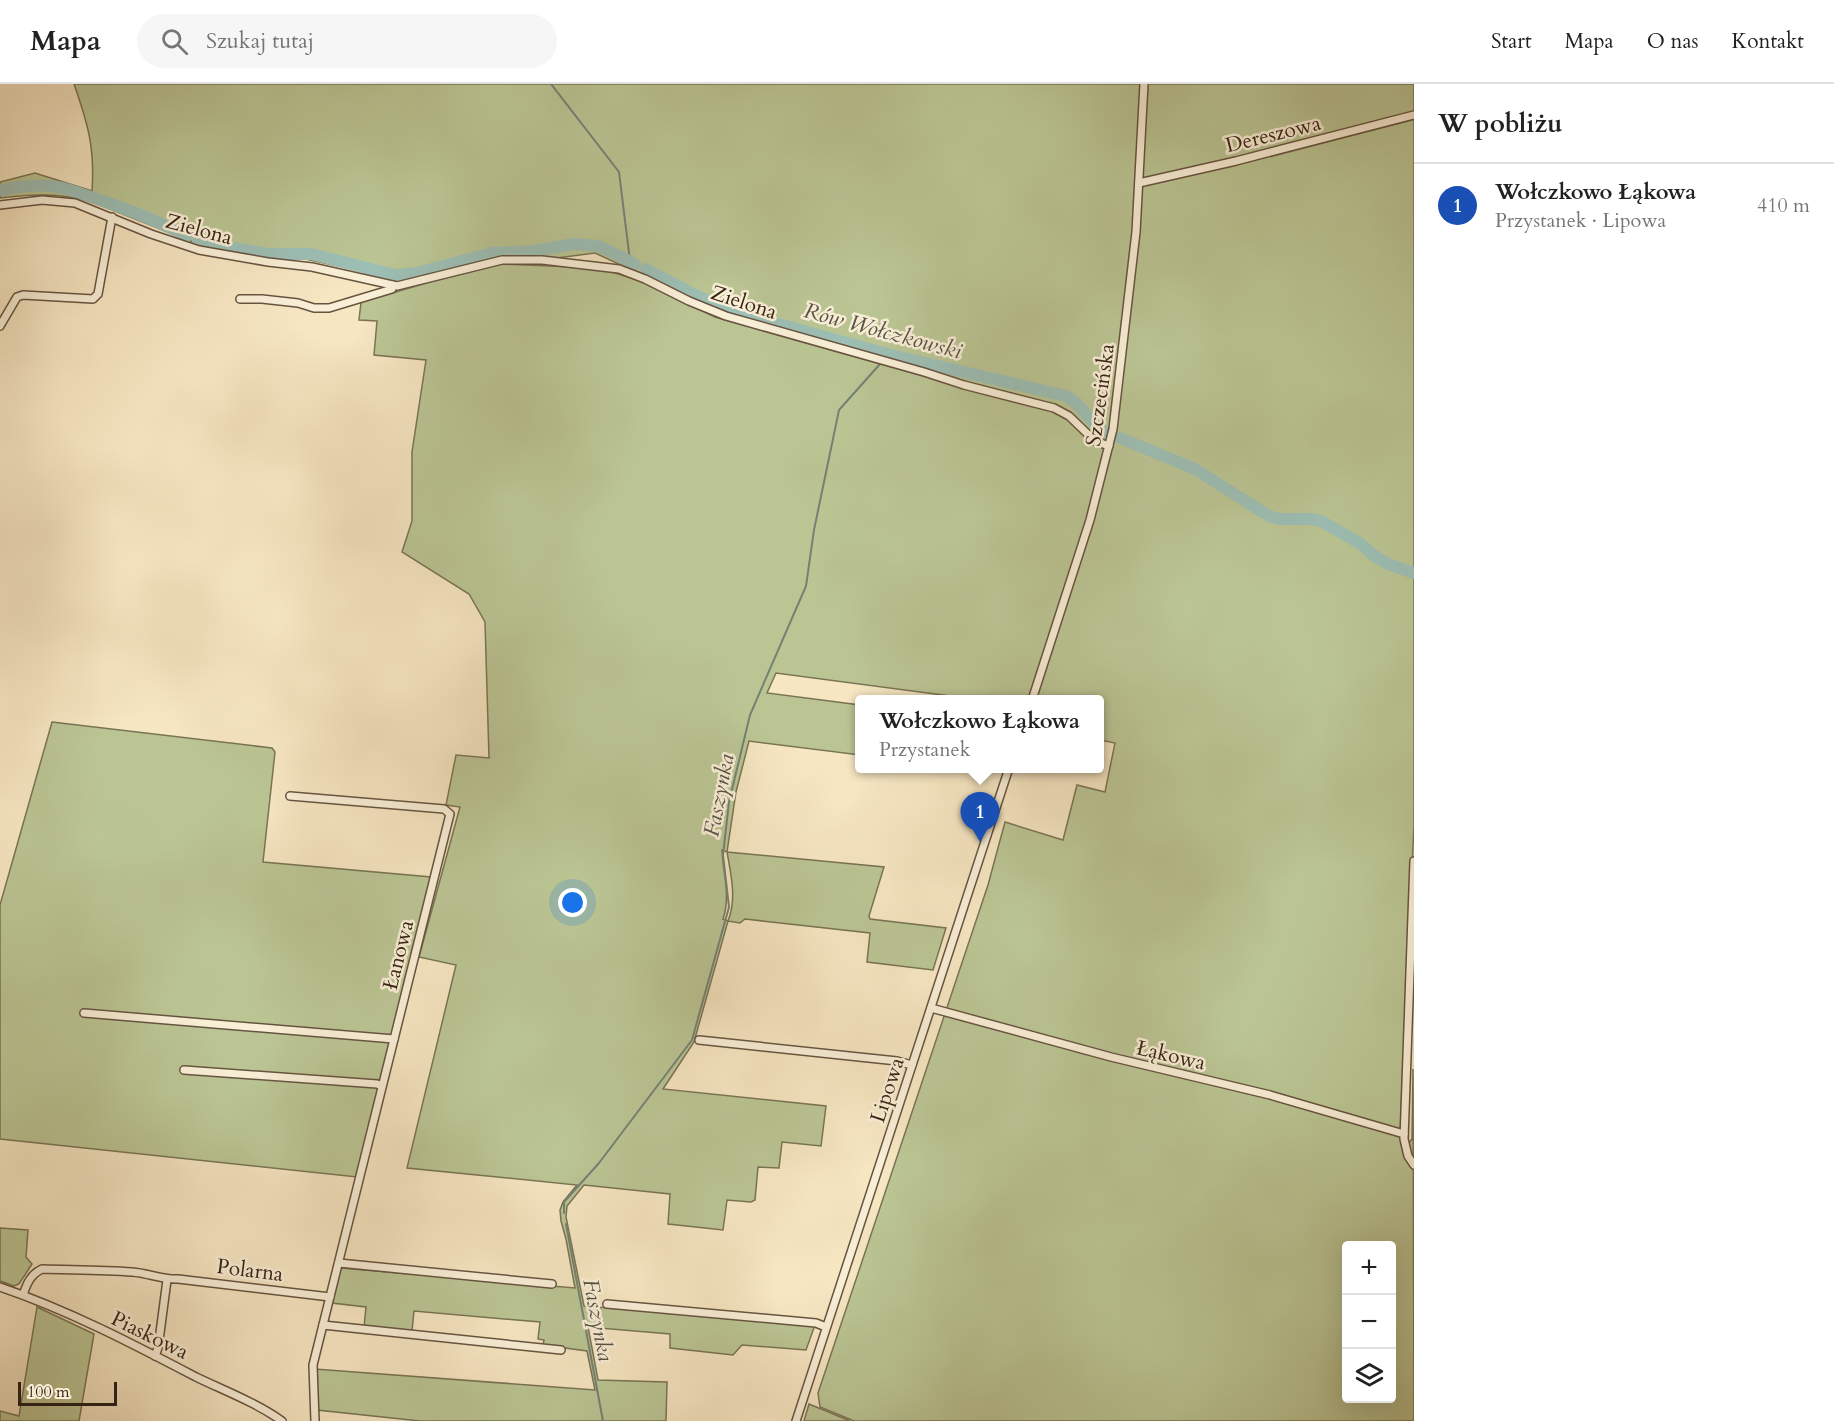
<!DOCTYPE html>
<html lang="pl">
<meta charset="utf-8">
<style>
:root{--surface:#fff;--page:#f6f6f6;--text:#222;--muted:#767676;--line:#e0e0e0;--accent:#1a73e8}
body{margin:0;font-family:Cardo,serif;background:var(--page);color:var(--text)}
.controls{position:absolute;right:18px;bottom:18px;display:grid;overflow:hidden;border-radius:6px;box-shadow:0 6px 24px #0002}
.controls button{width:54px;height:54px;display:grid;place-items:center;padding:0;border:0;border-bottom:2px solid var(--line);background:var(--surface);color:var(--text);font:30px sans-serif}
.scale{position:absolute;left:18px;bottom:15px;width:99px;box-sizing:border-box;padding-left:6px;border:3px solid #372314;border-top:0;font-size:16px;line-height:21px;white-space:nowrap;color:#372314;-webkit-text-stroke:4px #f9efd7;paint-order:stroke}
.you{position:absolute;left:573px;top:819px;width:21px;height:21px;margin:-15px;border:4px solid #fff;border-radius:50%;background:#1a73e8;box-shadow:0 0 0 9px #1a73e833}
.badge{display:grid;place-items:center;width:39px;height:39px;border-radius:50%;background:var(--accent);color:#fff;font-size:20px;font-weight:700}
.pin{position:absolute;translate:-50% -50px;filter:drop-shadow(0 2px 3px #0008)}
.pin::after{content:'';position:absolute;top:32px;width:21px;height:18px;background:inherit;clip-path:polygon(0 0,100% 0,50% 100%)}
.popup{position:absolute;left:855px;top:611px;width:249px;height:78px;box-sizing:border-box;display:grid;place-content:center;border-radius:6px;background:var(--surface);filter:drop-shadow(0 2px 4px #0005);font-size:20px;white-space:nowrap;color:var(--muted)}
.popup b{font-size:22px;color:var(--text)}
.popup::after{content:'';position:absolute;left:50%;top:100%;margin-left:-12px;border:12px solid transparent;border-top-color:var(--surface)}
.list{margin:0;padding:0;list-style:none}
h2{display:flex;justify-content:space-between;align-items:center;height:78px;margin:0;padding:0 24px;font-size:26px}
h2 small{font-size:20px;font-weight:400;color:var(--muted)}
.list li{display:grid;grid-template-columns:39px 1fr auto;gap:18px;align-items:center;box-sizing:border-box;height:84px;padding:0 24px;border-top:2px solid var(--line)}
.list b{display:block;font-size:22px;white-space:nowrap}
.list p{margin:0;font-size:20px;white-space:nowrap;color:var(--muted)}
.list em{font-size:20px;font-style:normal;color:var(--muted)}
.icon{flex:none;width:33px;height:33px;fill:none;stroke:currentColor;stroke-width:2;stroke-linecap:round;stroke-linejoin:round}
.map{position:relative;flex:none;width:1414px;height:1337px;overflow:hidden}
header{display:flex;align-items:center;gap:36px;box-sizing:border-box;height:84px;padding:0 30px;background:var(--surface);border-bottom:2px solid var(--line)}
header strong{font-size:28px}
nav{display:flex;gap:33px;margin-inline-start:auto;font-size:21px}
.search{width:420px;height:54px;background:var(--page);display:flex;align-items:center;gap:15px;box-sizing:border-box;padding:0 21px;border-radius:33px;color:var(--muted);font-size:22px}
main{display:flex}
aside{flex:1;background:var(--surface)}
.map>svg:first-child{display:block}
</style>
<header>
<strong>Mapa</strong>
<div class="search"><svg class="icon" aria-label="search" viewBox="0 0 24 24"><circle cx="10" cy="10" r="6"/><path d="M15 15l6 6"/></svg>Szukaj tutaj</div>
<nav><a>Start</a><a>Mapa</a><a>O nas</a><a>Kontakt</a></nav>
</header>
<main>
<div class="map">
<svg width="1414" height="1337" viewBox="0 0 1414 1337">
<rect width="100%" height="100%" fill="#f6e6c2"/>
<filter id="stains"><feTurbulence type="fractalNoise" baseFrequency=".00333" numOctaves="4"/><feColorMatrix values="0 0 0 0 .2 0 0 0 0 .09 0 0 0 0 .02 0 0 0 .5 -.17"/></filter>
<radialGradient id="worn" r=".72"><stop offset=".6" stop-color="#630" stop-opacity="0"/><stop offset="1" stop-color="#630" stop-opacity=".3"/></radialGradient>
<g fill="#bbc594" stroke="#797454" stroke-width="1.5" fill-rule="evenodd">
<path d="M74 0H1414V741L1400 1053 1409 1059 1412 1055 1413 985 1414 1337H854L820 1323 818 1309 988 801 1005 738 1063 756 1077 701 1105 708 1115 659 1100 656V616L973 615 776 589 767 609 860 621V671L749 657 736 708 727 768 884 783 869 832 870 835 946 844 933 886 867 878 870 849 745 835 740 839 728 837 694 958 663 1005 826 1022 821 1062 782 1058 779 1084 758 1083 755 1116 751 1118 727 1116 723 1146 668 1140 670 1110 584 1101 567 1122 566 1133 584 1222 815 1241 806 1266 742 1261 733 1271 670 1264V1250L588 1243 598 1296 667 1298 666 1337H420L317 1326 315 1285 595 1306 587 1267 543 1261 544 1256 538 1255 540 1238 414 1227 412 1247 364 1243 366 1223 332 1219 341 1184 575 1204 566 1155 561 1137 560 1126 563 1118 577 1101 407 1084 456 881 419 873 460 723 446 721 456 671 489 674 485 538 469 510 402 468 412 437V368L426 276 374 271 377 237 359 236 361 218 430 198 501 180 573 183 612 188 641 197 715 233 934 295 935 287 713 224 595 169 557 174 503 172 403 196 296 173 265 172 233 168 193 158 90 117C58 109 32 110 0 114V98L35 89 92 107C95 64 88 40 74 0ZM722 766 727 768C731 791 737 815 728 837L723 835C731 811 723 790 722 766ZM1346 1162H1392V1314H1346Z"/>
<path d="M52 638 272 664 275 668 263 778 431 793 357 1093 0 1055V821Z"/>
<path d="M0 1144 28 1146 26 1173 32 1180 19 1200 14 1202 0 1197Z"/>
<path d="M37 1223 94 1250 79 1337H0V1327L19 1332Z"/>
<path d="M809 1320 850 1337H804Z"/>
</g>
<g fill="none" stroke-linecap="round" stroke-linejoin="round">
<g stroke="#748175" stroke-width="2">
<path d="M551 0 619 88 630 177"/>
<path d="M564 1129V1118L599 1079 692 956 729 823 723 771 729 718 750 631 806 502 814 446 839 326 880 280"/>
<path d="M566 1140 603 1337"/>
</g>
<g stroke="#9dbfb5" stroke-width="12">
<path d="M0 106C16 103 35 100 51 102 65 103 78 109 91 113 124 124 156 136 187 152"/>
<path d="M198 158 269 170H311L395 191 417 189 492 169 534 167 573 160 599 162 635 180"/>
<path d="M646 185 693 210 728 226 887 270 1066 312C1083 320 1089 340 1105 348"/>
<path d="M1120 354 1195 385 1269 432 1278 435H1311L1321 437 1361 460 1373 471 1388 480 1414 489"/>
</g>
<g stroke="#675440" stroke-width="10">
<g id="minor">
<path d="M1139 99 1236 77 1414 31"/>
<path d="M0 121 42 116 75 119 151 150 199 166 268 178 312 183 397 202 502 176H542L619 185 645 195 689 217 726 232 924 288 964 301 1054 324 1069 332 1095 357 1109 362"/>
<path d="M240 215H262L298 219 314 224H329L392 205V201"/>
<path d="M0 242 17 213 23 211 93 215 98 210 112 133"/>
<path d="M1032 616 1090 436 1113 345 1136 148 1144 0"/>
<path d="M290 712 444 725 450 730 313 1281 315 1337"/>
<path d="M1414 777 1404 1055 1408 1072 1414 1081"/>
<path d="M931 924 1111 973 1270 1011 1404 1050"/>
<path d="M84 929 394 955"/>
<path d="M699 956 897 977 912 981"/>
<path d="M184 986 377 1000 382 1002"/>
<path d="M339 1179 552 1200"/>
<path d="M0 1203C68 1226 133 1260 196 1293 225 1307 255 1318 282 1337"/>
<path d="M23 1211C27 1199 31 1190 42 1185 72 1186 102 1186 132 1188 148 1189 163 1196 178 1195L330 1213"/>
<path d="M607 1220 816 1239 826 1243"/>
<path d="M323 1241 561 1266"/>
<path d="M155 1272 158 1264 167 1196"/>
<path d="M796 1337 1009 684"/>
</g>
</g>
<use href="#minor" stroke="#f9efd7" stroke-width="7"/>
</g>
<g text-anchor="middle" stroke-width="5" stroke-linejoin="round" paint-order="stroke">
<g font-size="21" fill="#372314" stroke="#f9efd7">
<text transform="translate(1273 50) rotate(-14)" y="7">Dereszowa</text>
<text transform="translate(199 145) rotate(15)" y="7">Zielona</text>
<text transform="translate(744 218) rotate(18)" y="7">Zielona</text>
<text transform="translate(1100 311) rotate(-82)" y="7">Szczecińska</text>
<text transform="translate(398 871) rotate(-76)" y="7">Łanowa</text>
<text transform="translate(1171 971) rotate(13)" y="7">Łąkowa</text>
<text transform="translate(887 1006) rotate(-72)" y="7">Lipowa</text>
<text transform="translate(250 1186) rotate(7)" y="7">Polarna</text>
<text transform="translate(150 1251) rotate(26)" y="7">Piaskowa</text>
</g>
<g font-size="22" font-style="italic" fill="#565244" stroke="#f9efd7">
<text transform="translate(883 246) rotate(15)" y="8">Rów Wołczkowski</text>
<text transform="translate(718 711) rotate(-79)" y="8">Faszynka</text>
<text transform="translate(599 1236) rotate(79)" y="8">Faszynka</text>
</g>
</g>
<rect width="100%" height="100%" filter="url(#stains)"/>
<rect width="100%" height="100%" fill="url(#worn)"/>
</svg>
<div class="controls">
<button>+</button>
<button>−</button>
<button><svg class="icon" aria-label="layers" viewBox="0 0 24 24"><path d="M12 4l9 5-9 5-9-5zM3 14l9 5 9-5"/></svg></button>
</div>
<div class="scale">100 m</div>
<div class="you"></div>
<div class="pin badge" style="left:980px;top:758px;background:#1a4fb4">1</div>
<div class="popup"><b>Wołczkowo Łąkowa</b>Przystanek</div>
</div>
<aside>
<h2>W pobliżu<small></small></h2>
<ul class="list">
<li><span class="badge" style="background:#1a4fb4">1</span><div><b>Wołczkowo Łąkowa</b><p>Przystanek · Lipowa</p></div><em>410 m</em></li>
</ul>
</aside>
</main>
